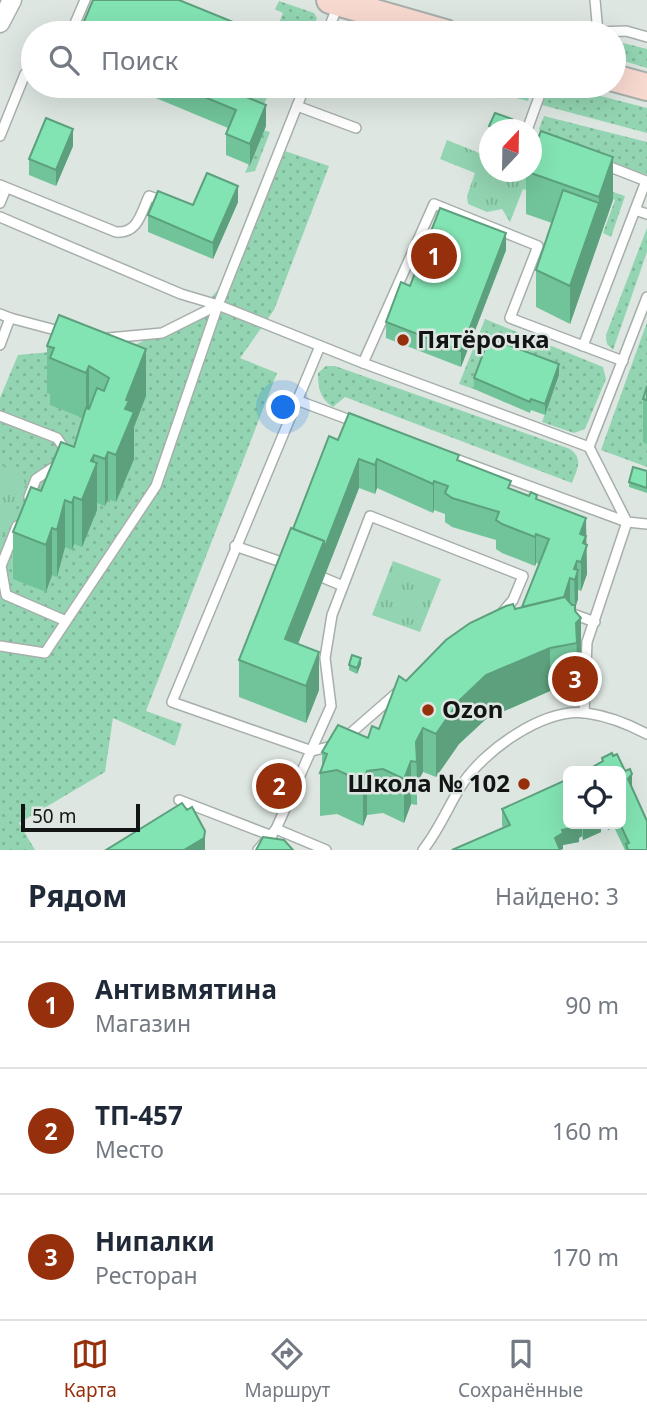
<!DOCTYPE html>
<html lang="ru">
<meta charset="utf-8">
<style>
:root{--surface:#fff;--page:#f2f2f3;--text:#1f2937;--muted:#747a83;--line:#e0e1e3;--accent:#962f0c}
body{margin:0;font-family:"Noto Sans",sans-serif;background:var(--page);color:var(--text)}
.controls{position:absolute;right:21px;bottom:21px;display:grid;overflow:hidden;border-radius:10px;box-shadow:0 7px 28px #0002}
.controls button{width:63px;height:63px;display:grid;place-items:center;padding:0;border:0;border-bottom:2px solid var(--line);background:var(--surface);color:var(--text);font:35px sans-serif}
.compass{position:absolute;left:479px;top:119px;width:63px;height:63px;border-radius:50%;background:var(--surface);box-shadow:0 7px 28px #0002;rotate:22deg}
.scale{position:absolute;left:21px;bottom:18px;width:119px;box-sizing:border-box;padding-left:7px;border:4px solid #121514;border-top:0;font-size:19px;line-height:24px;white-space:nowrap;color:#121514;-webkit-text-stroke:5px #dde6e1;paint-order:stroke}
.you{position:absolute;left:284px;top:408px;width:24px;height:24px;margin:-18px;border:5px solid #fff;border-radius:50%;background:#1a73e8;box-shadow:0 0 0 10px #1a73e833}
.badge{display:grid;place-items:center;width:46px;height:46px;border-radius:50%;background:var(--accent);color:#fff;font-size:23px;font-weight:700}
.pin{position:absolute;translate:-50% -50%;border:4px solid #fff;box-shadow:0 2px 7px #0006}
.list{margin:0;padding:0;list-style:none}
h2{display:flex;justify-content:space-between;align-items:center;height:91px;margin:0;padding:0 28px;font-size:30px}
h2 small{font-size:23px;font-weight:400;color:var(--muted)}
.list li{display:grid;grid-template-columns:46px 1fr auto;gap:21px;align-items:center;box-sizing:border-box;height:126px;padding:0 28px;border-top:2px solid var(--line)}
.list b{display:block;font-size:26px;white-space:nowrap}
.list p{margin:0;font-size:23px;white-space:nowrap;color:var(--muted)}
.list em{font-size:23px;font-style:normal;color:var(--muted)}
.icon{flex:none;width:38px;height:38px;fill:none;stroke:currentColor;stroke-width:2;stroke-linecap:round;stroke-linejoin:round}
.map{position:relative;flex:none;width:647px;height:850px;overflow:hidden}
.search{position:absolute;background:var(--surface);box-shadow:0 7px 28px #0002;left:21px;right:21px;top:21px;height:77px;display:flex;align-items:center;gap:18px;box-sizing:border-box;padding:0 24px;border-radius:38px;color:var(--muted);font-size:26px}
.sheet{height:469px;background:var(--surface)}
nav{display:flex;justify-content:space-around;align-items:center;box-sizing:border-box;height:98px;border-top:2px solid var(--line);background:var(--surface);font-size:19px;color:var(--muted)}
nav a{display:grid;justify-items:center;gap:4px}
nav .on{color:var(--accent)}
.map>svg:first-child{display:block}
</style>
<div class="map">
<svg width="647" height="850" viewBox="0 0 647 850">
<defs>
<pattern id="grass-dots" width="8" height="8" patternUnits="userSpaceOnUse" patternTransform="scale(1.75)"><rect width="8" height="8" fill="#93d5b2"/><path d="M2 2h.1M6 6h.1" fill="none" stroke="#7eb698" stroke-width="1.8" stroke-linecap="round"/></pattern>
<pattern id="park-tufts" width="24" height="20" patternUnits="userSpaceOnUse" patternTransform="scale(1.75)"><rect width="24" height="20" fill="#93d5b2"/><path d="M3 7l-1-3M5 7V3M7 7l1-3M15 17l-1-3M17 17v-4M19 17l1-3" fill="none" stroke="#7eb698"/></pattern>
</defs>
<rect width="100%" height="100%" fill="#dde6e1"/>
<g fill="url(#grass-dots)">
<path d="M279 1 314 13 317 18 311 33H275L283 13 275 9Z"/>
<path d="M343 22 351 25 355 33H328L334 26Z"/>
<path d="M615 41 647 49V68L614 58Z"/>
<path d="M469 86H532L528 101Z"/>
<path d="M549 86H562L647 108V133L542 105Z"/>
<path d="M255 87 269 93 259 116 245 110Z"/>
<path d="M544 116 647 142V175L543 137 539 129Z"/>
<path d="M263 130 270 132 255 171 245 173Z"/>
<path d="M285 151 329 166 274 310 240 358 277 373 146 711 182 724 175 746 113 718 105 772 19 823 35 850H0V398L18 355 137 344 198 313 239 265Z"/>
<path d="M607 190 625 196 611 237 603 233 615 200 605 196Z"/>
<path d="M647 228V252L613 350 607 344 606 335Z"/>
<path d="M485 319 603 367 606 379 585 429 574 433 542 422 559 376 489 349 474 389 459 384Z"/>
<path d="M647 322V467L601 450Z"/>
<path d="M326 366H335L570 449C584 459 577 469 572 483L345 397 333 407C320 399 318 387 318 373Z"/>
</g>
<g fill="url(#park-tufts)">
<path d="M447 140 489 157 490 172H528L530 191 523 189 510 222 502 209 487 212 468 204 467 196 475 173 440 159Z"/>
<path d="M3 465 29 476 5 536 0 534V473Z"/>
<path d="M393 561 441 579 420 632 372 615Z"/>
</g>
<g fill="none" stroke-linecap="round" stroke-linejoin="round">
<g stroke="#a7afab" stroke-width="12">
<g id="lane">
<path d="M595 0 598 33"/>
<path d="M73 28 85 0"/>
<path d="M598 32 626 31 647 37"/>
<path d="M327 33 338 5"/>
<path d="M297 106 356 128"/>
<path d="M527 130 543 86"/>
<path d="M0 136 25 74"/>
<path d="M0 185 116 232C138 234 141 213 149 196L165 202"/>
<path d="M0 203 6 188"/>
<path d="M635 210 647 214"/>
<path d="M0 217 181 294 218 305 305 86"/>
<path d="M647 297 589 447 627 522 647 524"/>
<path d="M0 314 10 318 0 345"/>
<path d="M10 318 63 332"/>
<path d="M108 338 162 333 218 305"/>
<path d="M320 346 172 702 312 751 332 746"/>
<path d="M583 346 646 181 605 165"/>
<path d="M299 401 358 423"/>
<path d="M0 416 57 438 64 448 57 465 36 479 29 497"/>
<path d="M589 447 363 363 434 204 538 246 510 318 623 361"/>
<path d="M450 457 627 522 587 642 584 713"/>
<path d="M17 526 1 566 6 595 66 621"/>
<path d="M235 546 287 564"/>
<path d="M324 578 343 586"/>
<path d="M570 613 595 622"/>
<path d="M0 646 45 653 156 486 218 305 363 363"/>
<path d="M344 739 399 691"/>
<path d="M179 800 272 836"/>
<path d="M276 829 326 850"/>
<path d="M258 850 276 829 331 706 325 658 332 615 370 516 523 576 513 600 502 613"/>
<path d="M423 850C439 830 448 807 461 786 483 751 543 708 586 713 608 716 628 724 647 734"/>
</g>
</g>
<g stroke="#a7afab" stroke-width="21">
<path id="street" d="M0 23 12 0"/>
</g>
<g stroke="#a7afab" stroke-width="30">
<g id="secondary">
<path d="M330 0 445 33"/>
<path d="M614 78 647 87"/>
</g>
</g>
<use href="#lane" stroke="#fff" stroke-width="9"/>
<use href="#street" stroke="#fff" stroke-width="18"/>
<use href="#secondary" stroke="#f8d9d0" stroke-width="26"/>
</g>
<g fill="#71c49a">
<path d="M127 86H254L249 98 266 126 250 165 226 155V134L228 128Z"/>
<path d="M73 146 56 186 29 175V159Z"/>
<path d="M526 172H531L613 200 570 324 536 307V270L552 223 526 214Z"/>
<path d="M238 202 213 259 148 232V215L193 205Z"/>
<path d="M506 250 461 367 386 338V322L410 286Z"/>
<path d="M59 315 146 396 134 427V459L116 502 108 499 105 506 97 503V510L82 547 74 544 72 550 65 547 57 577 52 575 46 592 13 579V532L41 491 74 447 83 418 50 405V394L47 393V346Z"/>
<path d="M559 375 545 415 531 410 530 413 474 389V378Z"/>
<path d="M647 386V444L643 442V399Z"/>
<path d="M338 440 459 461 511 489 537 499 586 545 587 574 581 591 578 590V599L575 607 581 661 577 665V687L550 691 486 719 459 744 436 777 423 772 417 783V805L411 804 404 823 383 813 367 815 363 826 337 814 320 816V773L322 766V752L368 738 379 729 406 681 515 609 522 607 539 564 536 563 535 566 502 553 496 549V540L452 527 445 522V514L434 510 433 513 377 488 375 494 359 488 298 644 319 690 306 723 239 697V660L293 529Z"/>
<path d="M647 471V493L629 487V482Z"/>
<path d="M361 664 357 674 349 670V665Z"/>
<path d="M602 758 632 789 647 850H625L614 827 608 830 606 825 601 827V832L583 840 582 836 579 838V842L563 845V849L503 828 502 825V809L568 824H621L593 768 602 762Z"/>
<path d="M287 783 282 794 271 790V784Z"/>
</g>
<g fill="#5ca07d">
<path d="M245 86H254L241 116V95Z"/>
<path d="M266 105V126L250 165V144Z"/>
<path d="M73 129V146L56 186V170Z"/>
<path d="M613 157V200L570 324V286L599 203V197Z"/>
<path d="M238 186V202L213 259V243Z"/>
<path d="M506 233V250L461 367V351Z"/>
<path d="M146 349V396L134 427V459L116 502V455L126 400Z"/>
<path d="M559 364V375L545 415V404Z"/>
<path d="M89 366V413L86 420V373Z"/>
<path d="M108 452V499L105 506V459Z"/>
<path d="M94 455V471L97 463V510L82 547V500L91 461Z"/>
<path d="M359 459V488L285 677V639L324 541Z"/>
<path d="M377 459V488L375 494V465Z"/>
<path d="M434 481V510L433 513V484Z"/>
<path d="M74 497V544L72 550V503Z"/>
<path d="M65 500V547L57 577V530Z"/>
<path d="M586 518 587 574 581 591V562L583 554 580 563V534Z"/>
<path d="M52 528V575L46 592V545Z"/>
<path d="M536 534V563L535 566V537Z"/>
<path d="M577 561V575L578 570V599L575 609 574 569Z"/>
<path d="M570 578V607L561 606 567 587Z"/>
<path d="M581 618V661L577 665 576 623Z"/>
<path d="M550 648V691L486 719 459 744 436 777V734L459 701 486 675Z"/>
<path d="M319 652V690L306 723V686Z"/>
<path d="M361 658V664L357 674V668Z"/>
<path d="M423 728V772L417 783 416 742Z"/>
<path d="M411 761V804L404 823V779Z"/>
<path d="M367 771V815L363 826V782Z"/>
<path d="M632 774V790L628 779Z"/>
<path d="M287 777V783L282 794V789Z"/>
<path d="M577 824H582V836L579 838V842L563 845V849L561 850H555V838L562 830Z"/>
<path d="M583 824H606V825L601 827V832L583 840Z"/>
<path d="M608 824H614V827L608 830Z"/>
<path d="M205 831V850H184Z"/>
</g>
<g fill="#83e4b3" stroke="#5ca07d" stroke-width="2">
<path d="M93 0H179L260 33H79Z"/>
<path d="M178 86H245L241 95 266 105 250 144 226 134 236 110Z"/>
<path d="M495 113 512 119 508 130H498L489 126Z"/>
<path d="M46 118 73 129 56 170 29 159Z"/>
<path d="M541 131 613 157 599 197 528 172H531V156Z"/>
<path d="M207 173 238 186 213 243 148 215 158 191 193 205Z"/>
<path d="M563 190 599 203 570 286 536 270Z"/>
<path d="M440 208 506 233 461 351 386 322 401 282 410 286Z"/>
<path d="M59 315 146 349 126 400 129 401 125 409 134 412 116 455 108 452 105 459 94 455 91 461 97 463 82 500 74 497 72 503 65 500 57 530 52 528 46 545 13 532 31 487 41 491 61 442 74 447 86 408 89 409 97 388 104 391 109 378 89 366 86 373 50 358 54 348 47 346Z"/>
<path d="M489 338 559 364 545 404 531 399 530 402 474 378Z"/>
<path d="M647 386V400L643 399Z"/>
<path d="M349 413 459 455 457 460 511 481 508 488 529 496 531 492 537 495 536 499 586 518 580 534 586 536 583 543 587 545 581 562 577 561 574 569 578 570 575 580 570 578 564 597 522 607 549 539 536 534 535 537 502 524 496 520 499 512 452 498 445 493 448 486 434 481 433 484 377 459 375 465 359 459 324 549V541L293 529 329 436 338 440Z"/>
<path d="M633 467 647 471V488L629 482Z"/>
<path d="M291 528 324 541 285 639 319 652 306 686 239 660Z"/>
<path d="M565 597 572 605H575V611L581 618 576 623 577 643 550 648 486 675 459 701 436 734 423 728 416 742 417 762 411 761 404 779 383 769 367 771 363 782 337 770 320 773 327 754 322 752 338 725 368 738 372 726 379 729 399 676 406 681 446 640 470 623 506 606 513 604 515 609Z"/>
<path d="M352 655 361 658 357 668 349 665Z"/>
<path d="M612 753 613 756 617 754 625 771 630 769 632 774 628 779 647 821V850H628L626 844 629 843 620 824 621 771H586L603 761 602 758Z"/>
<path d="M276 772 287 777 282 789 271 784Z"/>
<path d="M568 779V824H578L579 826 562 830 563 833 555 838 560 850H452L510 825 502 809Z"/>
<path d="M182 803 187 810 192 807 205 831 204 838 184 850H106Z"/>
<path d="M263 837 284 840 293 850H256Z"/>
</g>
<g fill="#962f0c" stroke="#dde6e1" stroke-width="2.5">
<circle cx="403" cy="340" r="7"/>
<circle cx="428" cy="710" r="7"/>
<circle cx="524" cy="784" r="7"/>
</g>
<g text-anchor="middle" stroke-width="5" stroke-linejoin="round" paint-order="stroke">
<g font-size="24" font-weight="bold" fill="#121514" stroke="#dde6e1" text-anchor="start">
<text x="417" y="348">Пятёрочка</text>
<text x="442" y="718">Ozon</text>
<text x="510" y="792" text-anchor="end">Школа № 102</text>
</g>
</g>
</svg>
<div class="controls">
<button><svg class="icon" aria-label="locate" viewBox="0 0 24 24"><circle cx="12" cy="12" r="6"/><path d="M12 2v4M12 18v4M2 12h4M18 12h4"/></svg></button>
</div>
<svg class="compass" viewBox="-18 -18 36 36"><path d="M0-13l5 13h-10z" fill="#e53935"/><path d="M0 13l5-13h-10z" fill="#747a83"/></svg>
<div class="scale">50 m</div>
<div class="you"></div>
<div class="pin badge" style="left:434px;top:256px">1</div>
<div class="pin badge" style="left:279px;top:786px">2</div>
<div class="pin badge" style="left:575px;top:679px">3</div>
<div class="search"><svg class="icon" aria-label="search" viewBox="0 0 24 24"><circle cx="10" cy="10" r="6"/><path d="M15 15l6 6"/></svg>Поиск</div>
</div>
<section class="sheet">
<h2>Рядом<small>Найдено: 3</small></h2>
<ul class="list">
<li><span class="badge">1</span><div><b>Антивмятина</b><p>Магазин</p></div><em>90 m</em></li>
<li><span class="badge">2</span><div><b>ТП-457</b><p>Место</p></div><em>160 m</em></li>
<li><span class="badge">3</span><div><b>Нипалки</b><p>Ресторан</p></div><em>170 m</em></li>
</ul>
</section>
<nav>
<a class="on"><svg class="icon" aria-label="map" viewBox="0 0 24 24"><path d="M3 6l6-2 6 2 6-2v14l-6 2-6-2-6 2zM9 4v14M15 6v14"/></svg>Карта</a>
<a><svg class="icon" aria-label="directions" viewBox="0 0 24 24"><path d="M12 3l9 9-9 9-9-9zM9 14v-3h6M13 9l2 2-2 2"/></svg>Маршрут</a>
<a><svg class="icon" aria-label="saved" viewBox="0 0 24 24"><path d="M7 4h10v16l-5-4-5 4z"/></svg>Сохранённые</a>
</nav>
